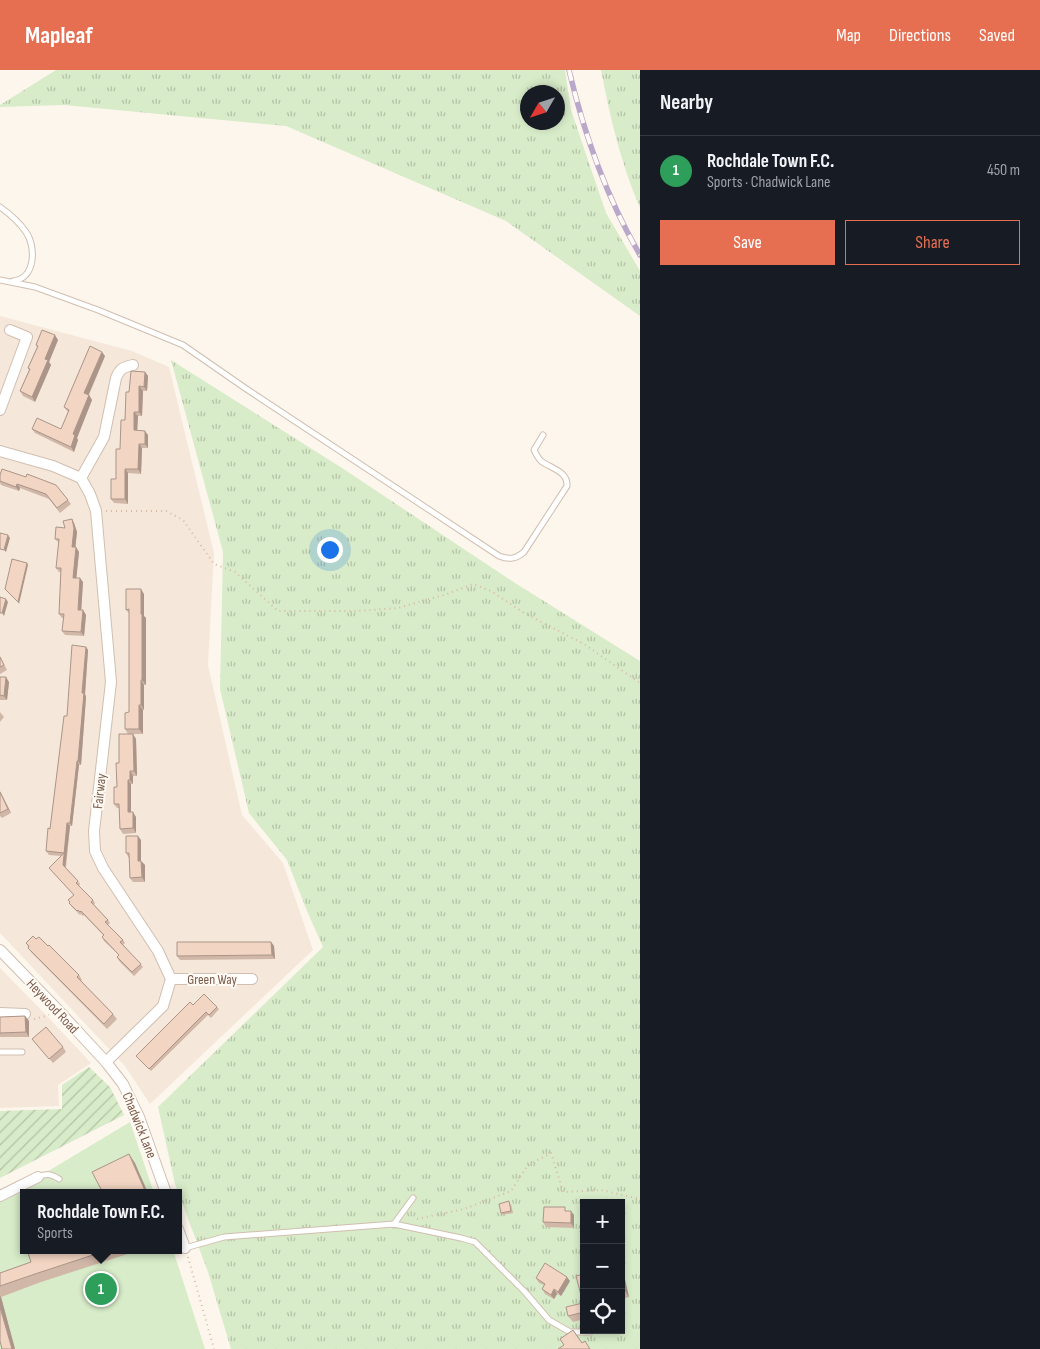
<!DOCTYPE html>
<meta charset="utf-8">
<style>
:root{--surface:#171b24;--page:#242831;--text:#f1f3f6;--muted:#9ea1a6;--line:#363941;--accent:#e76f51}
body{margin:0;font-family:"Sofia Sans Condensed",sans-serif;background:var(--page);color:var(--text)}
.controls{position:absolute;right:15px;bottom:15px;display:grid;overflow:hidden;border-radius:0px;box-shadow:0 2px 8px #0003}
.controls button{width:45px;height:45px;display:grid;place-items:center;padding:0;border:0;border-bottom:1px solid var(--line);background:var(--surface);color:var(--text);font:25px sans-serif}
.compass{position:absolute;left:520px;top:15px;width:45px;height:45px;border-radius:50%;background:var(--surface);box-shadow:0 2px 8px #0003;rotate:231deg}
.you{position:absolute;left:329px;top:479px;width:18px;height:18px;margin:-12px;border:4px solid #fff;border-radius:50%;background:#1a73e8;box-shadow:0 0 0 8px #1a73e833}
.badge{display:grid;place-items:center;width:32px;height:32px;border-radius:50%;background:var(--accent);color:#fff;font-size:16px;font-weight:700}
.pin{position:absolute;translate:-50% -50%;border:2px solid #fff;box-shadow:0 1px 5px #0006}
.popup{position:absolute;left:20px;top:1119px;width:162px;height:65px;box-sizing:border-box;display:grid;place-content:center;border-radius:0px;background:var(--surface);filter:drop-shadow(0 1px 4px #0005);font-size:16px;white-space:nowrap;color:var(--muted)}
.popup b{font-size:19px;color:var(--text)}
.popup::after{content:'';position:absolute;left:50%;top:100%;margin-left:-10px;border:10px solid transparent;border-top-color:var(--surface)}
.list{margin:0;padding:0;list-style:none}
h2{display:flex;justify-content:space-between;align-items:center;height:65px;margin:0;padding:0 20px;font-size:21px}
h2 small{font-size:16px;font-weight:400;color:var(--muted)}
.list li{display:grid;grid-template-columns:32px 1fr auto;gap:15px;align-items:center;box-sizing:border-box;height:70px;padding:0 20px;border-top:1px solid var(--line)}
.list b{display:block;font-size:19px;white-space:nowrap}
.list p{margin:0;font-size:16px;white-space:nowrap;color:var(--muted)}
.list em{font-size:16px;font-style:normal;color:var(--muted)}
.actions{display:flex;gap:10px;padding:15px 20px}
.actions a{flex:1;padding:11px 0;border:1px solid var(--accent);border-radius:0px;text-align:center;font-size:18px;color:var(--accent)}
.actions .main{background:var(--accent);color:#fff}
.icon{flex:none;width:28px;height:28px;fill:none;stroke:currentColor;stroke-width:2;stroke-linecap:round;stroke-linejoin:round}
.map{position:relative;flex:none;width:640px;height:1279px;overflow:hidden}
header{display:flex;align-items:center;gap:30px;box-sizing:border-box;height:70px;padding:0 25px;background:var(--accent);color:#fff}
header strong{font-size:24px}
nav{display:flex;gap:28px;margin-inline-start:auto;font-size:18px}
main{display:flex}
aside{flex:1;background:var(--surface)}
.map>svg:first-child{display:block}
</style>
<header>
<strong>Mapleaf</strong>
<nav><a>Map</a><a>Directions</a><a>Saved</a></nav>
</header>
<main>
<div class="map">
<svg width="640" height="1279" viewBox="0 0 640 1279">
<defs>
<pattern id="grass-tufts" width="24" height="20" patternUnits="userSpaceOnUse" patternTransform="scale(1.25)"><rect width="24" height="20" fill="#d8ecc9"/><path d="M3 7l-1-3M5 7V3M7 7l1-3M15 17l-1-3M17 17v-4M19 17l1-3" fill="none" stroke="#b4c2a5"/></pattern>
<pattern id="garden-furrows" width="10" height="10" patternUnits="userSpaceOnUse" patternTransform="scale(1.25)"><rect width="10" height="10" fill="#d8ecc9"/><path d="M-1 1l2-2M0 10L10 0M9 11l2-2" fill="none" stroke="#b4c2a5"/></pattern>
</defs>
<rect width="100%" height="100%" fill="#fdf6ec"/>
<g fill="#f5e8da">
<path d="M0 246 132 281 169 297 214 483 208 595 242 745 283 793 313 880 150 1034 125 996 0 863Z"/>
<path d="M0 898 46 945 91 993 58 1015 59 1036 0 1038Z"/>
</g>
<g fill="url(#grass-tufts)" fill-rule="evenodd">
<path d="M56 0H565L571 40 606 143 640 201V246L506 151 286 56 64 35 0 37V35ZM558 22V52H528V22Z"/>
<path d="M601 0H640V138C621 94 610 47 601 0Z"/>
<path d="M171 290 342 398 515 513 640 591V1279H231L208 1202 175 1114 158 1037 323 877 307 841 287 790 249 743 220 619 223 482ZM584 1133H621V1260H584Z"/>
</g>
<path fill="#d8ecc9" d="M130 1052 154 1123H23V1180H173L205 1279H0V1130Z"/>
<path fill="url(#garden-furrows)" d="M89 997 110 1017 124 1045 0 1108V1041L62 1039V1015Z"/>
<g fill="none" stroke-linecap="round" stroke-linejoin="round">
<g stroke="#d1beb0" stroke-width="7">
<g id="lane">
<path d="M0 137C10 144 19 152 26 162 36 176 36 209 13 211"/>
<path d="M0 210 35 217 98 240 183 275 245 318 499 486C509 490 516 489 524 482L567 416C568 401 550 398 541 391 538 388 536 384 534 380L543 365"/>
<path d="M0 982H22"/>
<path d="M38 1107C47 1103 51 1104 59 1109"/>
<path d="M394 1154 413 1128"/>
<path d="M185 1178 224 1167 394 1154 461 1168 475 1172 525 1222 549 1250 570 1262H590"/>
</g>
</g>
<g stroke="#d1beb0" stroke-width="12">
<g id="street">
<path d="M0 340 27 267 10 260"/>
<path d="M0 381 53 396 81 408 90 424 96 441 111 612 94 761 95 781 103 798 158 881 171 909 163 936 106 992"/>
<path d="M81 408 104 367 116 308C120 298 124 297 133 295"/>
<path d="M0 880 56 938 106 992 123 1014 139 1047 166 1123"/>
<path d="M171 909H252"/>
<path d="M0 943 25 944"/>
<path d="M0 1126 38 1107"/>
<path d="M178 1159 185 1178"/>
</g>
</g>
<g stroke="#d9b8a5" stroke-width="2" stroke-dasharray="1 4" stroke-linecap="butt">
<path d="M106 441H166L183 450 214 494 235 502 278 541H357L398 538 447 524 473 514 491 521 524 543 584 574 640 613"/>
<path d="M34 949 49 945"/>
<path d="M417 1149 464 1139 511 1121 528 1095 551 1083 563 1122 601 1120 640 1129"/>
<path d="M188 1187 214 1279"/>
</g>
<use href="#lane" stroke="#fff" stroke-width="5"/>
<use href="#street" stroke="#fff" stroke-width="10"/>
<g stroke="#b9a8c9" stroke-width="5.5">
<path id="rail" d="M569 0C584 64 607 128 640 185"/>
</g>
<use href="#rail" stroke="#fffaf3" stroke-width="4" stroke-dasharray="11" stroke-linecap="butt"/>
</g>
<g fill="#d1b7a8">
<path d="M58 270 49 292 51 295 35 332 23 326 20 321 29 300 28 298 37 277 36 275Z"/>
<path d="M105 286 89 325 92 330 77 368 78 370 74 382 35 363 32 359H61L68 342 64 337Z"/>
<path d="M145 302 148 306 147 321H143L142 346H138L137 360 148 365V378H142L141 404 128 403V434L114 433 111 429 116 409 129 322Z"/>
<path d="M0 405 68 430 71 434 60 443 49 429 20 418 19 421 1 415 0 413Z"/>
<path d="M74 453 77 462 75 477 79 482 76 508 83 512 81 540H83L86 545 84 566 65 565 62 561 64 548H62L59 544 61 502H59L56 498 59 473 55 469 65 458Z"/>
<path d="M144 524V546L146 548V615H144V640H143V664H128L125 659 129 642V543L126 540Z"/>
<path d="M86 577 88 580 85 624 86 627 81 695H79L72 756H70L66 798 78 811 80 814 79 816 93 830 95 833 94 835 108 850 110 853 108 855 123 870 125 873 123 875 143 897 134 906 119 891 117 887 119 885 104 871 102 867 103 865 84 845 83 846 81 844 80 845 72 837 69 833 70 832 68 830 74 825 49 798 61 786 49 785 46 781 50 759 67 646Z"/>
<path d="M0 586 7 600 0 604Z"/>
<path d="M0 607 9 612 7 630H0Z"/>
<path d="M0 642 4 647 0 652Z"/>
<path d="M133 664 136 669 137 706H133V714H131V742L136 747V763L123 764 120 759 119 738H117L114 734 117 717 119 693Z"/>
<path d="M0 721 11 743 2 748 0 746Z"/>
<path d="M141 770V791L145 795V812H133L130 808 129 788 126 783Z"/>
<path d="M271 872 274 876 275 889 180 890 177 886Z"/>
<path d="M26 873 79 905 82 910 81 911 113 944 117 949 107 959 31 882Z"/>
<path d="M193 935 217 937 219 939 211 948 208 945 151 1001 136 986Z"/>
<path d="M25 946 29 951V967H0V947Z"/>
<path d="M32 969 63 977 66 982 53 993Z"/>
<path d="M511 1134 513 1143 502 1145 501 1143Z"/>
<path d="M568 1141 574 1145V1158L546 1157 543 1152Z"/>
<path d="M27 1180H140L41 1212 1 1227 15 1279H2L0 1271V1203L31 1192Z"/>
<path d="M621 1195 629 1227 621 1229Z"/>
<path d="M584 1204V1249L573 1252 568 1246 583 1233Z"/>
<path d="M536 1208 570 1211 561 1226 557 1224 554 1229 545 1224 542 1219 544 1215 539 1213Z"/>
</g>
<g fill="#aa9588">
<path d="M55 265 58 270 49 292 51 295 35 332 32 327 45 289Z"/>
<path d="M102 282 105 286 87 328 84 323Z"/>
<path d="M145 302 148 306 147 321 144 317Z"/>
<path d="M139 316 143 321 142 346 139 342Z"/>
<path d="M89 325 92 330 77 368 78 370 74 382 71 377 73 364Z"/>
<path d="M134 342 138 346 137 365 134 360Z"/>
<path d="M145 361 148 365V378L145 374Z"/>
<path d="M139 374 142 378 141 404 138 399Z"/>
<path d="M125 399 128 403V434L125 429Z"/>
<path d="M17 414 20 418 19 421 16 417Z"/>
<path d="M72 449 74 453 77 462 75 481 72 477Z"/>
<path d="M8 465 10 468 6 482 4 480Z"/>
<path d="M76 477 79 482 76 512 73 508Z"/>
<path d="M27 493 28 495 19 534 18 532Z"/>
<path d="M80 508 83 512 81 544 78 540Z"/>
<path d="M141 519 144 524V546L146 548V615L142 610Z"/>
<path d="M6 529 8 532 4 546 2 543Z"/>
<path d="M83 540 86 545 84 566 81 562Z"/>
<path d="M86 577 88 580 85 624 86 627 81 695 78 691 82 623Z"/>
<path d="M6 607 9 612 7 630 4 626Z"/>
<path d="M141 610 144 615V640L141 635Z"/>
<path d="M139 635 143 640V664L139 659Z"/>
<path d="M133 664 136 669 137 706 134 701Z"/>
<path d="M77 691 79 695 72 756 70 753Z"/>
<path d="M130 701 133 706V714L130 710Z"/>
<path d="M128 710 131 714V747L128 742Z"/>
<path d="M0 721 11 743 8 739Z"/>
<path d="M133 742 136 747V763L133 758Z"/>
<path d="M67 753 70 756 65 798 63 795Z"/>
<path d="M138 766 141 770V795L138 791Z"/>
<path d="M141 791 145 795V812L142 807Z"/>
<path d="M271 872 274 876 275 889 272 885Z"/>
<path d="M25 946 29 951V967L26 962Z"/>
<path d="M129 1084 135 1093 148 1123H146Z"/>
<path d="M571 1141 574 1145V1158L571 1153Z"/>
<path d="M621 1195 622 1196 629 1227 625 1221 621 1205Z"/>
<path d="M567 1207 570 1211 561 1226 558 1222Z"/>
<path d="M554 1219 557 1224 554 1229 551 1225Z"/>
<path d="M0 1226 1 1227 15 1279H12L0 1237Z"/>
</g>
<g fill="#f3d5c3" stroke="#aa9588">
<path d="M42 260 55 265 45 289 48 290 32 327 20 321 30 299 28 298 38 276 36 275Z"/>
<path d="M90 276 102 282 84 323 89 325 73 364 75 365 71 377 32 359 37 348 61 359 69 340 64 337Z"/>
<path d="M131 301 145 302 144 317 139 316V342H134V360L145 361V374H139L138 399H125V429H111V409H116V379H120L121 350H125L126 322H129Z"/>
<path d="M2 399 26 407 27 404 56 415 68 430 57 438 46 424 17 414 16 417 0 411V405Z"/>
<path d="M72 449 74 458 72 477H76L73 508H80L78 540H83L81 562 62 561 64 544H59L61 498H56L59 469H55L56 457 65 458 63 451Z"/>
<path d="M0 463 8 465 4 480 0 479Z"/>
<path d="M12 489 27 493 18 532 5 519Z"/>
<path d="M126 519H141V544H142V610H141V635H139V659H125V643L129 642V539L126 540Z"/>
<path d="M0 527 6 529 2 543H0Z"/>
<path d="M72 575 86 577 82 623H84L78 691H77L70 753H67L63 795 78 811 76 813 93 830 91 832 108 850 105 852 123 870 120 872 141 894 132 902 117 887 119 885 102 867 104 865 81 841 80 842 78 840 77 841 69 833 70 832 68 830 74 825 49 798 64 783 46 781 48 758 50 759 64 646H67Z"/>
<path d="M0 587 4 595 0 597Z"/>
<path d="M0 607H6L4 626 0 625Z"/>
<path d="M119 664H133L134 701H130V710H128V742H133V758L120 759 119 734H114V717H117L116 693H119Z"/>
<path d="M0 722 8 739 0 743Z"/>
<path d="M126 766H138V791H141L142 807 130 808 129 783H126Z"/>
<path d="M33 866 36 869 39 867 48 876 49 875 79 905 77 907 113 944 104 954 28 878 29 876 26 873Z"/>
<path d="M177 872H271L272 885 177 886Z"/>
<path d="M204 924 217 937 209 945 206 942 149 999 136 986 190 932 193 935Z"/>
<path d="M25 946 26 962 0 963V947Z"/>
<path d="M46 957 63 977 49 989 32 969Z"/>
<path d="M129 1084 146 1123H103L92 1102Z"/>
<path d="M509 1131 511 1141 501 1143 499 1134Z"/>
<path d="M544 1137H565V1141H571V1153L543 1152Z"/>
<path d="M583 1153H584V1163L580 1162Z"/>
<path d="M27 1180H108L35 1204 0 1216V1203L31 1192Z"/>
<path d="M545 1193 567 1207 558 1222 554 1219 551 1225 542 1219 545 1214 536 1208Z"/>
<path d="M584 1204V1242L568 1246 566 1237 583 1233 576 1206Z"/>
<path d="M621 1205 625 1221 621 1222Z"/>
<path d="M0 1237 12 1279H2L0 1271Z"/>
<path d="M573 1260 582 1273 585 1271 590 1279H558L564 1275 560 1269Z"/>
</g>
<g text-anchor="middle" stroke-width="4" stroke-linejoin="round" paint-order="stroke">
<g font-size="14" fill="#7a5c4d" stroke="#fffaf3">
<text transform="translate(99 721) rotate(-84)" y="5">Fairway</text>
<text x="212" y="914">Green Way</text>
<text transform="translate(53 936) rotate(47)" y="5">Heywood Road</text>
<text transform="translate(140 1055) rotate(68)" y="5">Chadwick Lane</text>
</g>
</g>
</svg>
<div class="controls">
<button>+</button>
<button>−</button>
<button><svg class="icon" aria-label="locate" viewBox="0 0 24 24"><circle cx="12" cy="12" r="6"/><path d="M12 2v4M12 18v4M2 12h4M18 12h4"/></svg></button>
</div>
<svg class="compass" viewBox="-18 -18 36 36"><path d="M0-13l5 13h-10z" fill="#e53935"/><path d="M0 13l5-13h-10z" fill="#9ea1a6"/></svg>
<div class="you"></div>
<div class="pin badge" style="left:101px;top:1219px;background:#2e9e5b">1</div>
<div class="popup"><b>Rochdale Town F.C.</b>Sports</div>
</div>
<aside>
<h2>Nearby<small></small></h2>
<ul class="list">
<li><span class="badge" style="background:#2e9e5b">1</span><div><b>Rochdale Town F.C.</b><p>Sports · Chadwick Lane</p></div><em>450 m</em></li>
</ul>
<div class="actions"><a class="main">Save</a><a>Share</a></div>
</aside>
</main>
